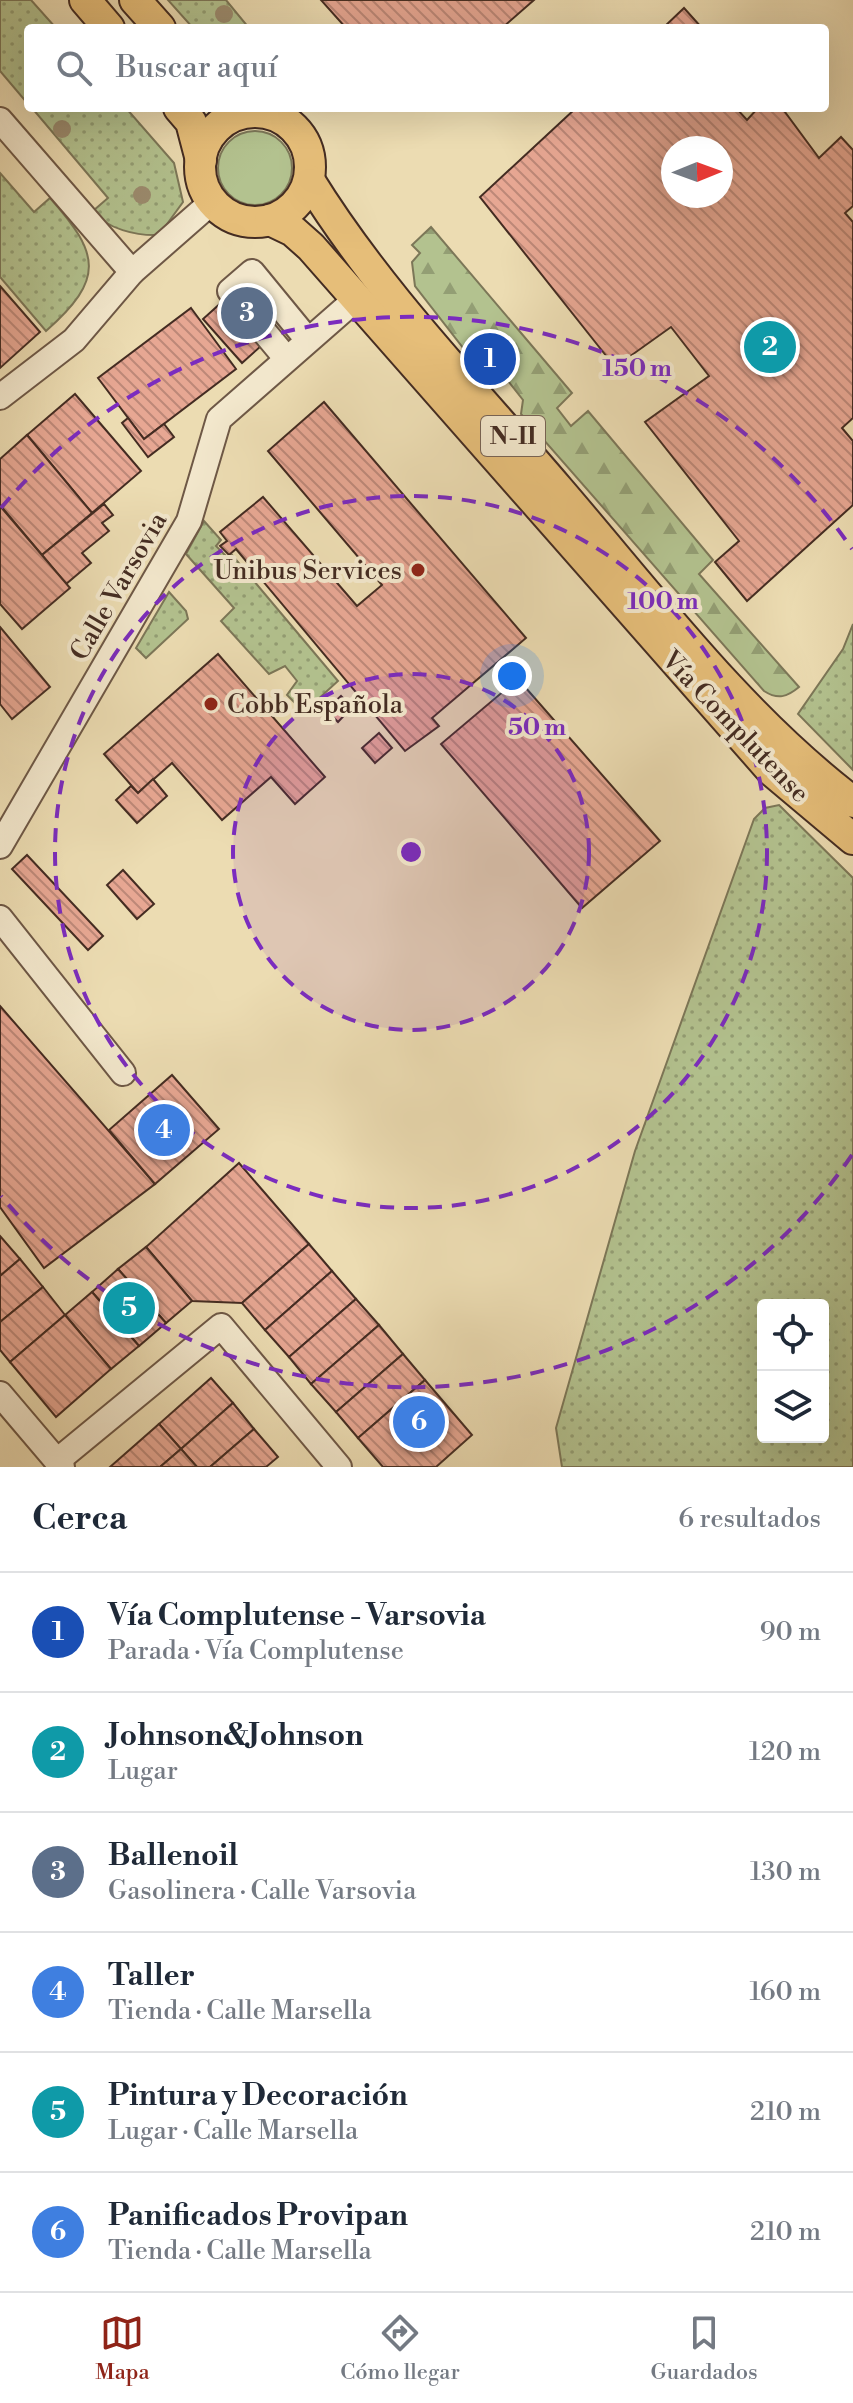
<!DOCTYPE html>
<html lang="es">
<meta charset="utf-8">
<style>
:root{--surface:#fff;--page:#f2f2f3;--text:#1f2937;--muted:#747a83;--line:#e0e1e3;--accent:#8f2418}
body{margin:0;font-family:"Libre Bodoni",serif;background:var(--page);color:var(--text)}
.controls{position:absolute;right:24px;bottom:24px;display:grid;overflow:hidden;border-radius:8px;box-shadow:0 8px 32px #0002}
.controls button{width:72px;height:72px;display:grid;place-items:center;padding:0;border:0;border-bottom:2px solid var(--line);background:var(--surface);color:var(--text);font:40px sans-serif}
.compass{position:absolute;left:661px;top:136px;width:72px;height:72px;border-radius:50%;background:var(--surface);box-shadow:0 8px 32px #0002;rotate:89deg}
.you{position:absolute;left:512px;top:676px;width:28px;height:28px;margin:-20px;border:6px solid #fff;border-radius:50%;background:#1a73e8;box-shadow:0 0 0 12px #1a73e833}
.badge{display:grid;place-items:center;width:52px;height:52px;border-radius:50%;background:var(--accent);color:#fff;font-size:26px;font-weight:700}
.pin{position:absolute;translate:-50% -50%;border:4px solid #fff;box-shadow:0 2px 8px #0006}
.list{margin:0;padding:0;list-style:none}
h2{display:flex;justify-content:space-between;align-items:center;height:104px;margin:0;padding:0 32px;font-size:34px}
h2 small{font-size:26px;font-weight:400;color:var(--muted)}
.list li{display:grid;grid-template-columns:52px 1fr auto;gap:24px;align-items:center;box-sizing:border-box;height:120px;padding:0 32px;border-top:2px solid var(--line)}
.list b{display:block;font-size:30px;white-space:nowrap}
.list p{margin:0;font-size:26px;white-space:nowrap;color:var(--muted)}
.list em{font-size:26px;font-style:normal;color:var(--muted)}
.icon{flex:none;width:44px;height:44px;fill:none;stroke:currentColor;stroke-width:2;stroke-linecap:round;stroke-linejoin:round}
.map{position:relative;flex:none;width:853px;height:1467px;overflow:hidden}
.search{position:absolute;background:var(--surface);box-shadow:0 8px 32px #0002;left:24px;right:24px;top:24px;height:88px;display:flex;align-items:center;gap:20px;box-sizing:border-box;padding:0 28px;border-radius:8px;color:var(--muted);font-size:30px}
.sheet{height:824px;background:var(--surface)}
nav{display:flex;justify-content:space-around;align-items:center;box-sizing:border-box;height:112px;border-top:2px solid var(--line);background:var(--surface);font-size:22px;color:var(--muted)}
nav a{display:grid;justify-items:center;gap:4px}
nav .on{color:var(--accent)}
.map>svg:first-child{display:block}
</style>
<div class="map">
<svg width="853" height="1467" viewBox="0 0 853 1467">
<defs>
<pattern id="grass-dots" width="8" height="8" patternUnits="userSpaceOnUse" patternTransform="scale(2)"><rect width="8" height="8" fill="#b3c28f"/><path d="M2 2h.1M6 6h.1" fill="none" stroke="#939e74" stroke-width="1.8" stroke-linecap="round"/></pattern>
<pattern id="forest-firs" width="22" height="20" patternUnits="userSpaceOnUse" patternTransform="scale(2)"><rect width="22" height="20" fill="#b3c28f"/><path d="M5 1l3.5 6h-7zM16 11l3.5 6h-7z" fill="#939e74"/></pattern>
<pattern id="building-back-hatch" width="6" height="6" patternUnits="userSpaceOnUse" patternTransform="scale(2)"><rect width="6" height="6" fill="#e7a793"/><path d="M-1 5l2 2M0 0l6 6M5-1l2 2" fill="none" stroke="#bd8878"/></pattern>
</defs>
<rect width="100%" height="100%" fill="#ecdcb2"/>
<filter id="stains"><feTurbulence type="fractalNoise" baseFrequency=".0025" numOctaves="4"/><feColorMatrix values="0 0 0 0 .2 0 0 0 0 .09 0 0 0 0 .02 0 0 0 .5 -.17"/></filter>
<radialGradient id="worn" r=".72"><stop offset=".6" stop-color="#630" stop-opacity="0"/><stop offset="1" stop-color="#630" stop-opacity=".3"/></radialGradient>
<g fill="url(#grass-dots)" stroke="#7c7758" stroke-width="2" fill-rule="evenodd">
<path d="M0 0H31L56 28H28V104L0 71Z"/>
<path d="M168 0H226L249 28H193Z"/>
<path d="M32 108H126L174 163 183 202 159 235C137 236 106 229 93 211L108 198Z"/>
<path d="M0 173 34 212 50 198C100 254 105 279 46 331L0 277Z"/>
<path d="M204 521 221 540 216 546 227 557 232 555 338 681 304 712 287 695 297 681 285 666 269 674 221 621 234 608 186 554Z"/>
<path d="M169 592 186 611 188 619 146 658 136 648Z"/>
<path d="M853 624V770L798 714 843 649Z"/>
<path d="M779 805 853 878V1467H562L556 1428 635 1151 754 819 765 808ZM763 1305H823V1437H763Z"/>
</g>
<path fill="url(#forest-firs)" stroke="#7c7758" stroke-width="2" d="M431 227 572 393 557 408 571 426 588 411 713 560 699 574 799 687C787 697 778 700 764 691L521 414 523 400 486 353 464 349 415 286 412 262 420 253 412 245Z"/>
<circle fill="#b3c28f" stroke="#7c7758" stroke-width="2" cx="255" cy="168" r="37"/>
<g fill="url(#building-back-hatch)" stroke="#442c22" stroke-width="2" fill-rule="evenodd">
<path d="M321 0H534L502 28H346Z"/>
<path d="M684 8 702 28H663Z"/>
<path d="M576 108H736L747 120 758 108H782L819 158 841 137 853 150V206L845 213 853 222V418L842 428 853 441V505L747 601 715 562 739 541 645 422 709 376 671 327 615 367 480 197ZM673 148H721V196H673Z"/>
<path d="M0 286 40 332 0 368Z"/>
<path d="M222 302 261 346 242 363 203 319Z"/>
<path d="M191 308 236 369 144 439 98 378Z"/>
<path d="M75 394 141 471 92 513 27 435Z"/>
<path d="M324 402 526 638 432 718 439 726 405 751 236 549 229 555 220 546 227 541 220 532 263 497 357 606 382 585 268 451Z"/>
<path d="M128 418 144 439 164 424 174 437 148 457 122 423Z"/>
<path d="M27 435 92 513 42 555 0 505V459Z"/>
<path d="M104 504 113 515 102 523 109 531 82 553 91 563 66 584 42 555Z"/>
<path d="M0 506 70 588 22 629 0 604Z"/>
<path d="M0 627 50 687 12 719 0 704Z"/>
<path d="M218 654 325 777 295 804 271 777 222 820 172 763 138 793 104 754Z"/>
<path d="M518 679 660 841 582 908 441 744Z"/>
<path d="M341 696 352 707 338 722 326 710Z"/>
<path d="M379 733 392 748 375 763 362 748Z"/>
<path d="M153 779 167 796 137 823 116 800 131 786 138 793Z"/>
<path d="M27 855 103 936 88 950 12 869Z"/>
<path d="M123 870 154 904 137 919 107 885Z"/>
<path d="M0 1006 155 1184 44 1268 0 1207Z"/>
<path d="M172 1075 219 1129 155 1184 109 1130Z"/>
<path d="M239 1163 309 1244 242 1303 192 1301 146 1247Z"/>
<path d="M0 1236 20 1259 0 1276Z"/>
<path d="M309 1244 332 1271 265 1330 242 1303Z"/>
<path d="M146 1247 192 1301 166 1323 118 1269Z"/>
<path d="M20 1259 43 1287 0 1322V1276Z"/>
<path d="M118 1269 166 1323 139 1346 92 1292Z"/>
<path d="M332 1271 356 1299 289 1357 265 1330Z"/>
<path d="M43 1287 65 1315 10 1362 0 1350V1322Z"/>
<path d="M92 1292 139 1346 111 1369 65 1315Z"/>
<path d="M356 1299 379 1325 311 1384 289 1357Z"/>
<path d="M65 1315 111 1369 56 1417 10 1362Z"/>
<path d="M379 1325 403 1354 336 1412 311 1384Z"/>
<path d="M403 1354 425 1380 358 1438 336 1412Z"/>
<path d="M211 1378 233 1403 181 1449 159 1424Z"/>
<path d="M425 1380 472 1435 436 1467H383L358 1438Z"/>
<path d="M233 1403 254 1429 210 1467H197L181 1449Z"/>
<path d="M159 1424 181 1449 160 1467H110Z"/>
<path d="M254 1429 278 1457 266 1467H210Z"/>
<path d="M181 1449 197 1467H160Z"/>
</g>
<g fill="none" stroke-linecap="round" stroke-linejoin="round">
<g stroke="#6e5846" stroke-width="28">
<g id="minor">
<path d="M0 120 132 272 213 201"/>
<path d="M286 358 230 291 252 272 307 339"/>
<path d="M0 397 74 340 132 272"/>
<path d="M0 846 189 521 219 419 356 299"/>
<path d="M0 918 123 1073"/>
<path d="M0 1394 62 1467"/>
<path d="M57 1461 221 1326 339 1467"/>
</g>
</g>
<g stroke="#442c22" stroke-width="34">
<g id="major">
<path d="M85 0 109 28"/>
<path d="M135 0 160 28"/>
<path d="M179 108 191 122 201 160"/>
<circle cx="255" cy="167" r="55"/>
<path d="M309 180C378 292 473 389 559 490 651 597 740 716 853 802"/>
<path d="M270 220 293 231 311 247 772 771 853 839"/>
</g>
</g>
<use href="#minor" stroke="#f3e8cd" stroke-width="24"/>
<use href="#major" stroke="#e6be79" stroke-width="30"/>
</g>
<g fill="#9c8c6f">
<circle cx="224" cy="14" r="9"/>
<circle cx="62" cy="129" r="9"/>
<circle cx="142" cy="195" r="9"/>
</g>
<circle cx="411" cy="852" r="178" fill="#7b2cbf" fill-opacity=".12"/>
<g fill="none" stroke="#7b2cbf" stroke-width="4" stroke-dasharray="14 10">
<circle cx="411" cy="852" r="178"/>
<circle cx="411" cy="852" r="356"/>
<path d="M852 1155A535 535 0 0 1 1 1196M1 508A535 535 0 0 1 852 549"/>
</g>
<g fill="#8f2418" stroke="#f3e8cd" stroke-width="3">
<circle cx="418" cy="570" r="8"/>
<circle cx="211" cy="704" r="8"/>
</g>
<g text-anchor="middle" stroke-width="8" stroke-linejoin="round" paint-order="stroke">
<rect fill="#f3e8cd" stroke="#786455" stroke-width="2" x="481" y="416" width="64" height="40" rx="6"/>
<g font-size="24" font-weight="bold" fill="#442c22">
<text x="513" y="444">N-II</text>
</g>
<g font-size="26" fill="#442c22" stroke="#f3e8cd" text-anchor="end">
<text x="402" y="579">Unibus Services</text>
<text x="227" y="713" text-anchor="start">Cobb Española</text>
</g>
<g font-size="26" fill="#442c22" stroke="#f3e8cd">
<text transform="translate(118 586) rotate(-60)" y="9">Calle Varsovia</text>
<text transform="translate(736 726) rotate(46)" y="9">Vía Complutense</text>
</g>
</g>
<circle cx="411" cy="852" r="12" fill="#7b2cbf" stroke="#f3e8cd" stroke-width="4"/>
<g font-size="24" text-anchor="middle" font-weight="bold" fill="#7b2cbf" stroke="#f3e8cd" stroke-width="8" stroke-linejoin="round" paint-order="stroke">
<text x="637" y="376">150 m</text>
<text x="663" y="609">100 m</text>
<text x="537" y="735">50 m</text>
</g>
<rect width="100%" height="100%" filter="url(#stains)"/>
<rect width="100%" height="100%" fill="url(#worn)"/>
</svg>
<div class="controls">
<button><svg class="icon" aria-label="locate" viewBox="0 0 24 24"><circle cx="12" cy="12" r="6"/><path d="M12 2v4M12 18v4M2 12h4M18 12h4"/></svg></button>
<button><svg class="icon" aria-label="layers" viewBox="0 0 24 24"><path d="M12 4l9 5-9 5-9-5zM3 14l9 5 9-5"/></svg></button>
</div>
<svg class="compass" viewBox="-18 -18 36 36"><path d="M0-13l5 13h-10z" fill="#e53935"/><path d="M0 13l5-13h-10z" fill="#747a83"/></svg>
<div class="you"></div>
<div class="pin badge" style="left:490px;top:359px;background:#1a4fb4">1</div>
<div class="pin badge" style="left:770px;top:347px;background:#0f9aa8">2</div>
<div class="pin badge" style="left:247px;top:313px;background:#5c6f8a">3</div>
<div class="pin badge" style="left:164px;top:1130px;background:#3f7fe0">4</div>
<div class="pin badge" style="left:129px;top:1308px;background:#0f9aa8">5</div>
<div class="pin badge" style="left:419px;top:1422px;background:#3f7fe0">6</div>
<div class="search"><svg class="icon" aria-label="search" viewBox="0 0 24 24"><circle cx="10" cy="10" r="6"/><path d="M15 15l6 6"/></svg>Buscar aquí</div>
</div>
<section class="sheet">
<h2>Cerca<small>6 resultados</small></h2>
<ul class="list">
<li><span class="badge" style="background:#1a4fb4">1</span><div><b>Vía Complutense - Varsovia</b><p>Parada · Vía Complutense</p></div><em>90 m</em></li>
<li><span class="badge" style="background:#0f9aa8">2</span><div><b>Johnson&amp;Johnson</b><p>Lugar</p></div><em>120 m</em></li>
<li><span class="badge" style="background:#5c6f8a">3</span><div><b>Ballenoil</b><p>Gasolinera · Calle Varsovia</p></div><em>130 m</em></li>
<li><span class="badge" style="background:#3f7fe0">4</span><div><b>Taller</b><p>Tienda · Calle Marsella</p></div><em>160 m</em></li>
<li><span class="badge" style="background:#0f9aa8">5</span><div><b>Pintura y Decoración</b><p>Lugar · Calle Marsella</p></div><em>210 m</em></li>
<li><span class="badge" style="background:#3f7fe0">6</span><div><b>Panificados Provipan</b><p>Tienda · Calle Marsella</p></div><em>210 m</em></li>
</ul>
</section>
<nav>
<a class="on"><svg class="icon" aria-label="map" viewBox="0 0 24 24"><path d="M3 6l6-2 6 2 6-2v14l-6 2-6-2-6 2zM9 4v14M15 6v14"/></svg>Mapa</a>
<a><svg class="icon" aria-label="directions" viewBox="0 0 24 24"><path d="M12 3l9 9-9 9-9-9zM9 14v-3h6M13 9l2 2-2 2"/></svg>Cómo llegar</a>
<a><svg class="icon" aria-label="saved" viewBox="0 0 24 24"><path d="M7 4h10v16l-5-4-5 4z"/></svg>Guardados</a>
</nav>
